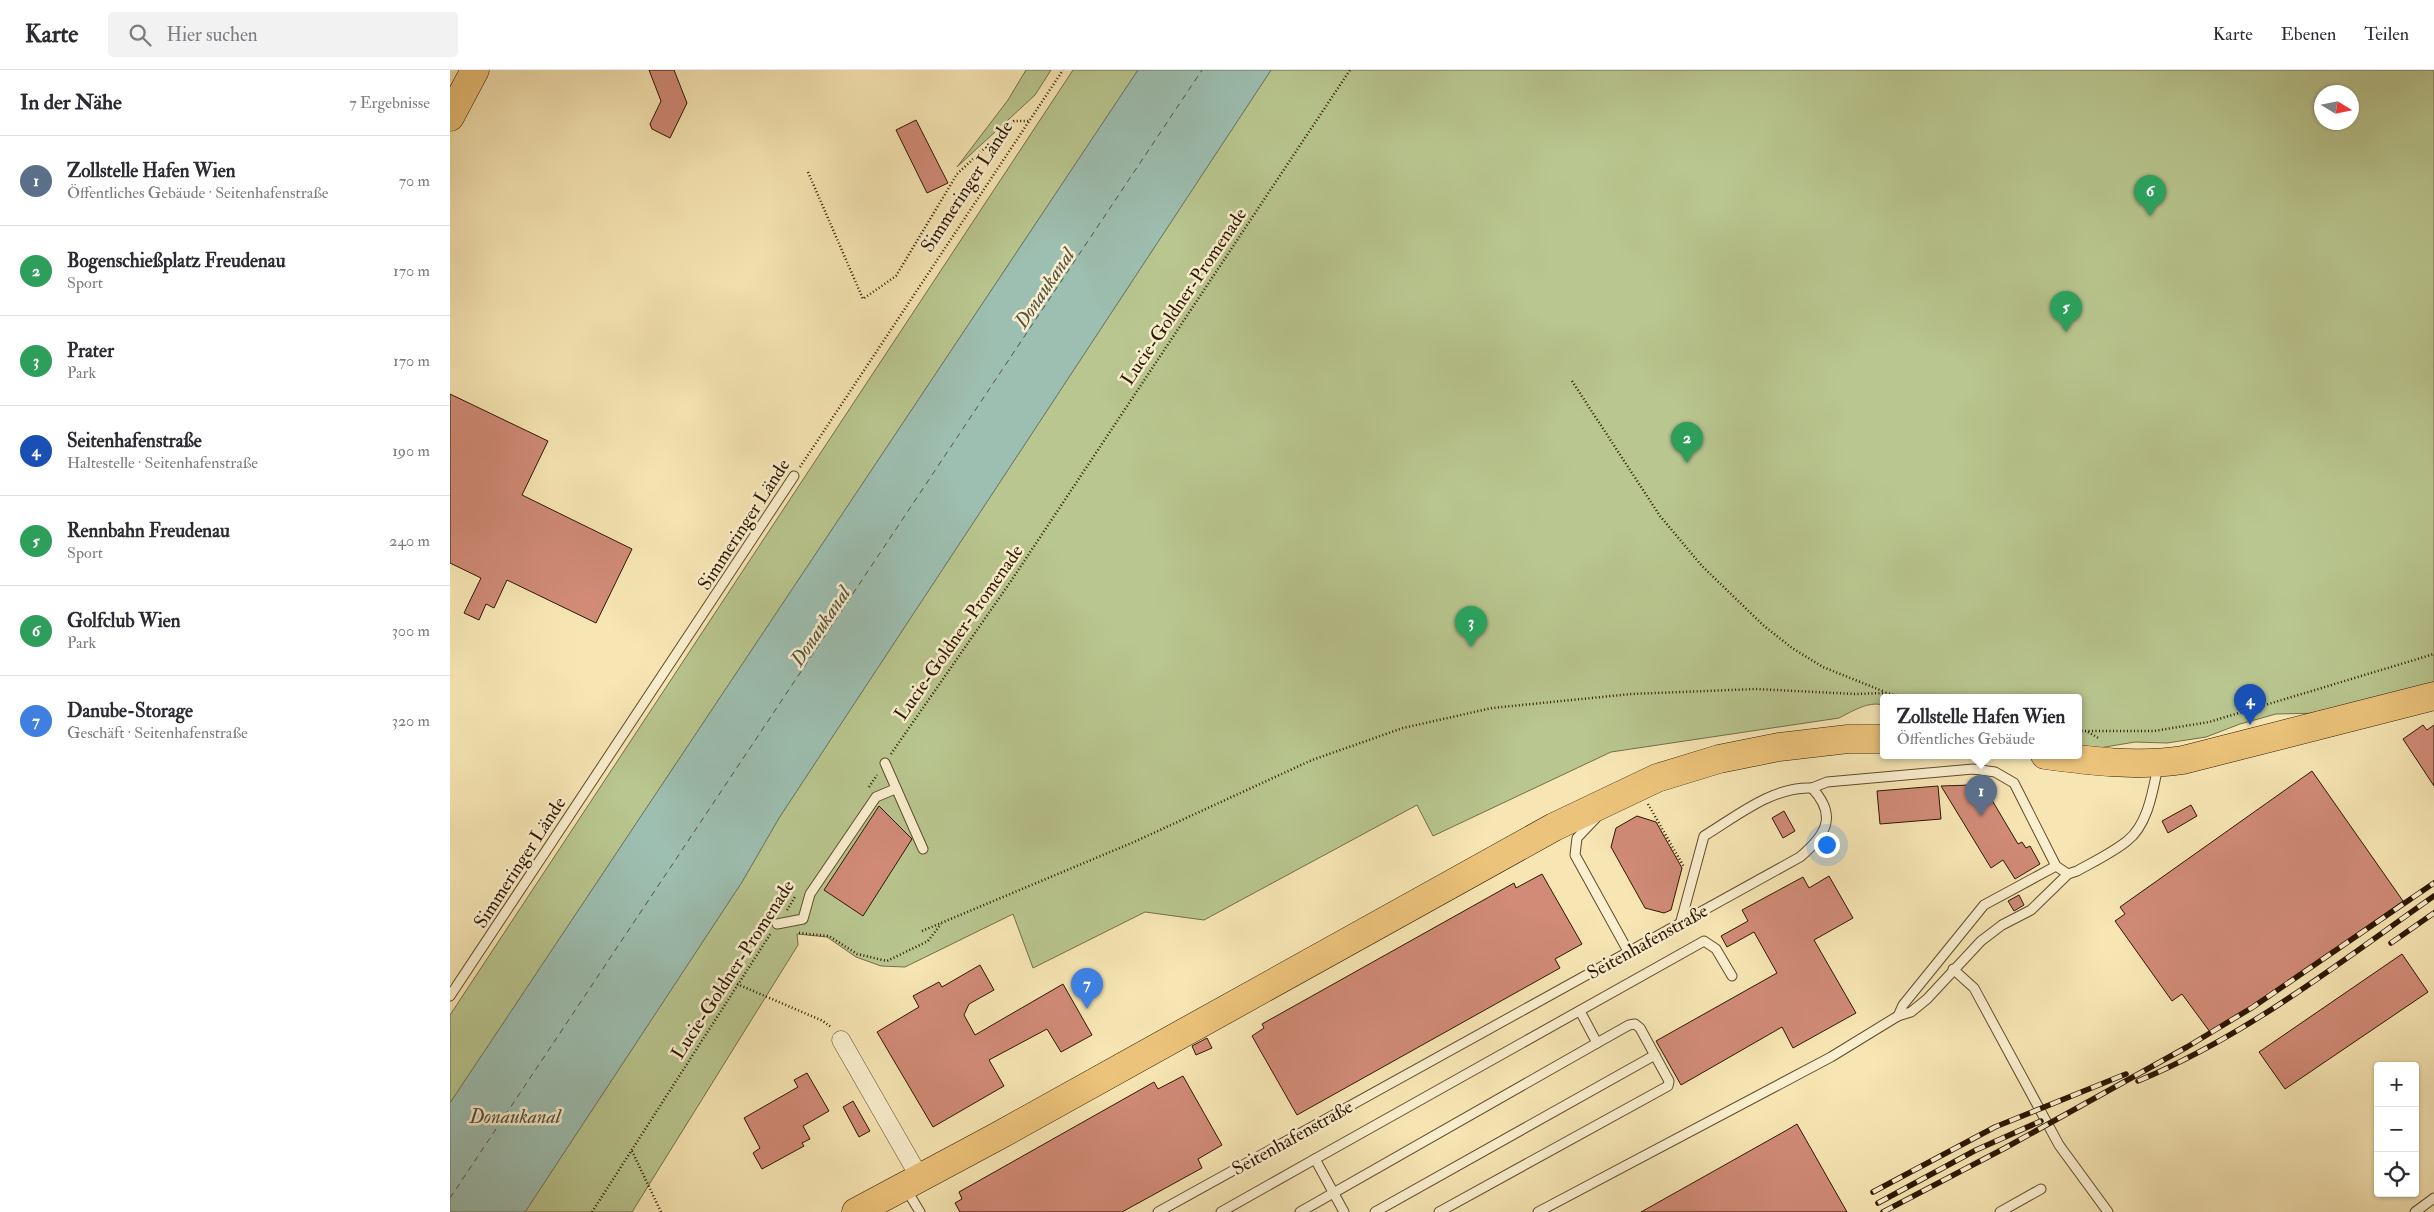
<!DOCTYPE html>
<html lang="de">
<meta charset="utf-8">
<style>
:root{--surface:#fff;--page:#f2f2f3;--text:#2b2b33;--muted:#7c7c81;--line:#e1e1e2;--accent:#8f2418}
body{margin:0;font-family:"IM FELL Double Pica",serif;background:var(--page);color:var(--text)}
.controls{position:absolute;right:15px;bottom:15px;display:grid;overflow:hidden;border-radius:5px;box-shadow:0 1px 4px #0004}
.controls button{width:45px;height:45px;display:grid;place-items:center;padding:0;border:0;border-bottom:1px solid var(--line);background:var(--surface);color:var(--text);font:25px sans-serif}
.compass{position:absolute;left:1864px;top:15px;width:45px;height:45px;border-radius:50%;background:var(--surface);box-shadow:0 1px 4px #0004;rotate:100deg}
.you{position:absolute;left:1376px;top:774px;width:18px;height:18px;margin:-12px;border:4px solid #fff;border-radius:50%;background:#1a73e8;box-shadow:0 0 0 8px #1a73e833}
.badge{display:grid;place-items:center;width:32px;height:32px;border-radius:50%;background:var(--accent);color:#fff;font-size:16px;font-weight:700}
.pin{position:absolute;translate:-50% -41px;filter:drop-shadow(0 1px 2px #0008)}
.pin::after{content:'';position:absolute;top:26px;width:18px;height:15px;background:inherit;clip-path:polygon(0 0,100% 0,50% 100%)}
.popup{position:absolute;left:1430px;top:624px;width:202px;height:65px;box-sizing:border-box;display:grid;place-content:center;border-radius:5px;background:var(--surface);filter:drop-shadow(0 1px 4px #0005);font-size:16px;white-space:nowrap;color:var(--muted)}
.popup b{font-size:19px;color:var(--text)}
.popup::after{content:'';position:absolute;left:50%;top:100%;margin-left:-10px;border:10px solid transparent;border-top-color:var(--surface)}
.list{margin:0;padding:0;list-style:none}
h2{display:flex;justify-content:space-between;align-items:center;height:65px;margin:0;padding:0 20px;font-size:21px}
h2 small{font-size:16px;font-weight:400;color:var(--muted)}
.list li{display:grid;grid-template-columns:32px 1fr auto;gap:15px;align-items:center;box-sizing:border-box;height:90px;padding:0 20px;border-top:1px solid var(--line)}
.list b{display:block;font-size:19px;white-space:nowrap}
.list p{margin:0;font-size:16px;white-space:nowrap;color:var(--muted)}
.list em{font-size:16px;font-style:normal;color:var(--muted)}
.icon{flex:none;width:28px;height:28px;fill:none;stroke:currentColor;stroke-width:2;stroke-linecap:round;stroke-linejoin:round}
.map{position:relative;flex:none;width:1984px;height:1142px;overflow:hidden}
header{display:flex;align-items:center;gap:30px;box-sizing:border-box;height:70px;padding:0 25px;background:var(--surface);border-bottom:1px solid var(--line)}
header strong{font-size:24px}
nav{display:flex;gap:28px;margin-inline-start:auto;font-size:18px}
.search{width:350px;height:45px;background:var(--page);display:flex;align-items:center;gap:12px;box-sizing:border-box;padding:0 18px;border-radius:5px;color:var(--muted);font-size:19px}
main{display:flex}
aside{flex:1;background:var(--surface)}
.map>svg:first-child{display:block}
</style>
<header>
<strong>Karte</strong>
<div class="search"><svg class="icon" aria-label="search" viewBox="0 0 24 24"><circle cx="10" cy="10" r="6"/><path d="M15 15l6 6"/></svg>Hier suchen</div>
<nav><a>Karte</a><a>Ebenen</a><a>Teilen</a></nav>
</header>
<main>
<aside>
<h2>In der Nähe<small>7 Ergebnisse</small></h2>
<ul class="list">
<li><span class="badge" style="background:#5c6f8a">1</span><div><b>Zollstelle Hafen Wien</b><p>Öffentliches Gebäude · Seitenhafenstraße</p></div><em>70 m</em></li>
<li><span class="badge" style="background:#2e9e5b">2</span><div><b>Bogenschießplatz Freudenau</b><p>Sport</p></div><em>170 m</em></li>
<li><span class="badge" style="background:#2e9e5b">3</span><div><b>Prater</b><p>Park</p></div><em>170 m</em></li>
<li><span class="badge" style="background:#1a4fb4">4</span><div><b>Seitenhafenstraße</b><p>Haltestelle · Seitenhafenstraße</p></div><em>190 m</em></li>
<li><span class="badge" style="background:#2e9e5b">5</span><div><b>Rennbahn Freudenau</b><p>Sport</p></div><em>240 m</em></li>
<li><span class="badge" style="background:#2e9e5b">6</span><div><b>Golfclub Wien</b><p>Park</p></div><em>300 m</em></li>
<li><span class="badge" style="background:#3f7fe0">7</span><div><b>Danube-Storage</b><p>Geschäft · Seitenhafenstraße</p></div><em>320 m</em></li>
</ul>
</aside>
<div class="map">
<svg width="1984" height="1142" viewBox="0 0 1984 1142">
<rect width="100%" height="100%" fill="#f7e6b4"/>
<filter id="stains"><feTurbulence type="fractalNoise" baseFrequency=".004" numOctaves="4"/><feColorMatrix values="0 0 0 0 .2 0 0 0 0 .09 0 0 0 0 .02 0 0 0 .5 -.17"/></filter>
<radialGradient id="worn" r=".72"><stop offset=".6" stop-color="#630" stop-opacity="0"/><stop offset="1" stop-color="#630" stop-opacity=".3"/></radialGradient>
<g fill="#b9c68f" stroke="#736e48" fill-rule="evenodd">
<path d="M576 0H601L585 25 507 97 558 30Z"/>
<path d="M623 0H688L0 1033V945Z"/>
<path d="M821 0H1984V612L1873 643 1826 644 1790 654 1756 667 1717 673 1685 672 1643 679 1629 676 1628 627H1434L1433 635C1418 631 1403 641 1389 648L1161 682 983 766 967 735 754 850 695 842 583 898 563 844 455 897 431 896 406 887 377 867 347 864 348 875 182 1142H75L292 812 329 748ZM1872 22H1902V52H1872Z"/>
</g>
<path fill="#9dbfb1" stroke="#707c6a" d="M688 0H821L329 748 292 812 75 1142H0V1033Z"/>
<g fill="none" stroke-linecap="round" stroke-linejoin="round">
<path stroke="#54523e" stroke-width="1" stroke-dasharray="6 5" stroke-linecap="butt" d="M0 1128 752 0"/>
</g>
<g fill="#d18b77" stroke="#2d1700">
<path d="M199 0H224L237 33 220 68 202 59 200 54 211 31Z"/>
<path d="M466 50 498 113 477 123 446 60Z"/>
<path d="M0 324 98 371 72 425 182 479 146 553 57 510 44 538 36 534 29 550 14 543 31 508 0 493Z"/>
<path d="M1973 655 1977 660 1984 655V716L1953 669Z"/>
<path d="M1862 701 1953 831 1797 940 1760 962 1732 924 1722 931 1665 851 1675 844 1670 837Z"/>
<path d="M1527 712 1533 715 1568 774 1572 772 1576 778 1580 776 1590 794 1565 809 1553 790 1541 798 1491 716 1521 715Z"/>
<path d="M1488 716 1491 749 1430 754 1427 721Z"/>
<path d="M1741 735 1747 746 1718 763 1712 751Z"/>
<path d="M429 736 462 769 413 846 374 820Z"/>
<path d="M1334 741 1345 761 1333 768 1322 748Z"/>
<path d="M1187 746 1206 752 1232 798 1221 840 1214 843 1195 838 1161 777 1166 758Z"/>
<path d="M1092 804 1132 874 1105 889 1110 898 847 1045 802 966 814 958 812 954 1064 813 1066 818Z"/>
<path d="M1379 806 1403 848 1364 870 1406 943 1343 978 1332 957 1231 1015 1206 971 1327 903 1304 862 1277 877 1271 866 1298 851 1292 840 1353 807 1359 818Z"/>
<path d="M1569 825 1574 835 1564 841 1558 831Z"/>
<path d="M1952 884 1978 922 1835 1019 1809 982Z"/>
<path d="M530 895 544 920 519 934 514 945 525 965 613 914 642 965 611 982 597 959 539 990 554 1016 483 1057 427 962 469 937 463 926 489 912 492 917Z"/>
<path d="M757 968 762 978 746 985 742 976Z"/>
<path d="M357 1003 379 1041 353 1056 360 1069 352 1073 354 1076 312 1099 303 1083 310 1078 294 1048 348 1017 344 1010Z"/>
<path d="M733 1006 772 1075 748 1089 752 1098 672 1142H510L505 1133 512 1129 509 1122 704 1012 708 1019Z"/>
<path d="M403 1031 420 1061 409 1067 393 1037Z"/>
<path d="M1347 1054 1397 1142H1191L1337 1060Z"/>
</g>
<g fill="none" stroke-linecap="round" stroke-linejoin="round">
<g stroke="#604b2d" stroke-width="11">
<g id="lane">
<path d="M435 693 473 779"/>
<path d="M1146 748 1127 768 1125 785 1178 881"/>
<path d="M1231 851 1254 766C1287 746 1323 716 1362 718"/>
<path d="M327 854 353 849 360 824 426 727 445 719"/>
<path d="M1503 899 1524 918 1609 1075 1658 1142"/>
<path d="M0 926 344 406"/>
<path d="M1448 946 1453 935 1534 835 1606 796"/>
<path d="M456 1119 470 1142"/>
<path d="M708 1142 1350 787C1376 765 1388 746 1362 718L1377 712 1523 699 1545 702 1564 713 1606 796 1618 804"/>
<path d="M771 1142 865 1089"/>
<path d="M850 1142 1147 973"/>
<path d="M894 1142 865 1089 1254 871 1266 879 1282 906"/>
<path d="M925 1142 1205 985"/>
<path d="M989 1142 1218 1016 1219 1011 1190 958 1185 954 1179 955 1147 973 1130 941"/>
<path d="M1088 1142 1381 987 1448 946 1461 942 1477 929 1531 871 1552 855 1581 840 1618 804 1627 801C1643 792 1662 783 1677 771 1698 755 1703 720 1708 696"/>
<path d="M1550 1142 1591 1119"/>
<path d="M1965 1142 1984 1128"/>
</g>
</g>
<g stroke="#604b2d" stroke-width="19">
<path id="street" d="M391 970 470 1108"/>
</g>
<g stroke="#2d1700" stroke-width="29">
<g id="primary">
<path d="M0 47 25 0"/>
<path d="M1595 685C1640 691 1687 697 1733 690L1984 626"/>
<path d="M406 1142 548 1066 1104 757 1207 708 1269 689 1329 677 1398 669H1434"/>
</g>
</g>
<g stroke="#2d1700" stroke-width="2.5" stroke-dasharray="1 2.5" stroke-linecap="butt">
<path d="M358 102 413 229 446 206 507 104 564 51H579"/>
<path d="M1122 311 1210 446 1252 496 1313 555 1342 578 1373 597 1435 622"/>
<path d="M350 397 613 0"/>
<path d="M1628 661H1704L1759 652 1984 584"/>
<path d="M1638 662 1650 669"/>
<path d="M441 684 561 511 900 0"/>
<path d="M419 717 427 705"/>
<path d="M1198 734 1234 797"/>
<path d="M337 840 346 825"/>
<path d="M472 861 684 772 862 690 953 658 1042 638 1181 624 1306 619 1405 624 1436 623 1455 627"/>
<path d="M349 863 379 866 407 884 437 891 478 871 491 854"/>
<path d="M287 914 373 951 381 957"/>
<path d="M182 1081 211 1142"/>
<path d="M142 1142 321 863"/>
</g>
<use href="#lane" stroke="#faefce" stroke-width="9"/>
<use href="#street" stroke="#faefce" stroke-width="18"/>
<use href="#primary" stroke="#ecc37a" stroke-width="28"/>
<g stroke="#2d1700" stroke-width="5.5">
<g id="rail">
<path d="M1941 873 1984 843"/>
<path d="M1688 1011C1796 966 1889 893 1984 826"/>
<path d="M1423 1122 1545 1057 1676 1004"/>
<path d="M1428 1133 1526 1080 1591 1051"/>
<path d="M1433 1142 1555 1078 1737 977 1803 937 1984 813"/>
</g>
</g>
<use href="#rail" stroke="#faefce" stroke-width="4" stroke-dasharray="11" stroke-linecap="butt"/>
</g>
<g text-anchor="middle" stroke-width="5" stroke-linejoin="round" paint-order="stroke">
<g font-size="19" fill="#2d1700" stroke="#faefce">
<text transform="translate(516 116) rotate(-57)" y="7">Simmeringer Lände</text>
<text transform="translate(733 226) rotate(-56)" y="7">Lucie-Goldner-Promenade</text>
<text transform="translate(293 454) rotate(-57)" y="7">Simmeringer Lände</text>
<text transform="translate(508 562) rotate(-55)" y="7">Lucie-Goldner-Promenade</text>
<text transform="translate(69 792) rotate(-57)" y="7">Simmeringer Lände</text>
<text transform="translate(1197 871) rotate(-29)" y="7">Seitenhafenstraße</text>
<text transform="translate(282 899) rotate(-57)" y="7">Lucie-Goldner-Promenade</text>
<text transform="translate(842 1067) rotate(-29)" y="7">Seitenhafenstraße</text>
</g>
<g font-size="20" font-style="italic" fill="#54523e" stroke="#faefce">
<text transform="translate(594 218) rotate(-56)" y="7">Donaukanal</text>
<text transform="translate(370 556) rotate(-56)" y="7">Donaukanal</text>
<text x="65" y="1053">Donaukanal</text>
</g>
</g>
<rect width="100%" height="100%" filter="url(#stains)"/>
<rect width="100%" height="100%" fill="url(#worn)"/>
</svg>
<div class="controls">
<button>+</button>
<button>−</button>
<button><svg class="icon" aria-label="locate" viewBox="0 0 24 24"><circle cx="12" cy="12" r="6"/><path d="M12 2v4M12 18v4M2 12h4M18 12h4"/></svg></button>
</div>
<svg class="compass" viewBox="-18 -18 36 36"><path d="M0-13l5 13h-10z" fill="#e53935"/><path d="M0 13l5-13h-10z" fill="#7c7c81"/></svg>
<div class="you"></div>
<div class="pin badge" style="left:1531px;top:746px;background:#5c6f8a">1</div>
<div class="popup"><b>Zollstelle Hafen Wien</b>Öffentliches Gebäude</div>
<div class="pin badge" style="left:1237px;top:393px;background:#2e9e5b">2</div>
<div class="pin badge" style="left:1021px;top:577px;background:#2e9e5b">3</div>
<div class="pin badge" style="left:1800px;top:655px;background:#1a4fb4">4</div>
<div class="pin badge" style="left:1616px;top:262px;background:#2e9e5b">5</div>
<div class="pin badge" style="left:1700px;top:146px;background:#2e9e5b">6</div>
<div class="pin badge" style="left:637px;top:939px;background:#3f7fe0">7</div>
</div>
</main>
